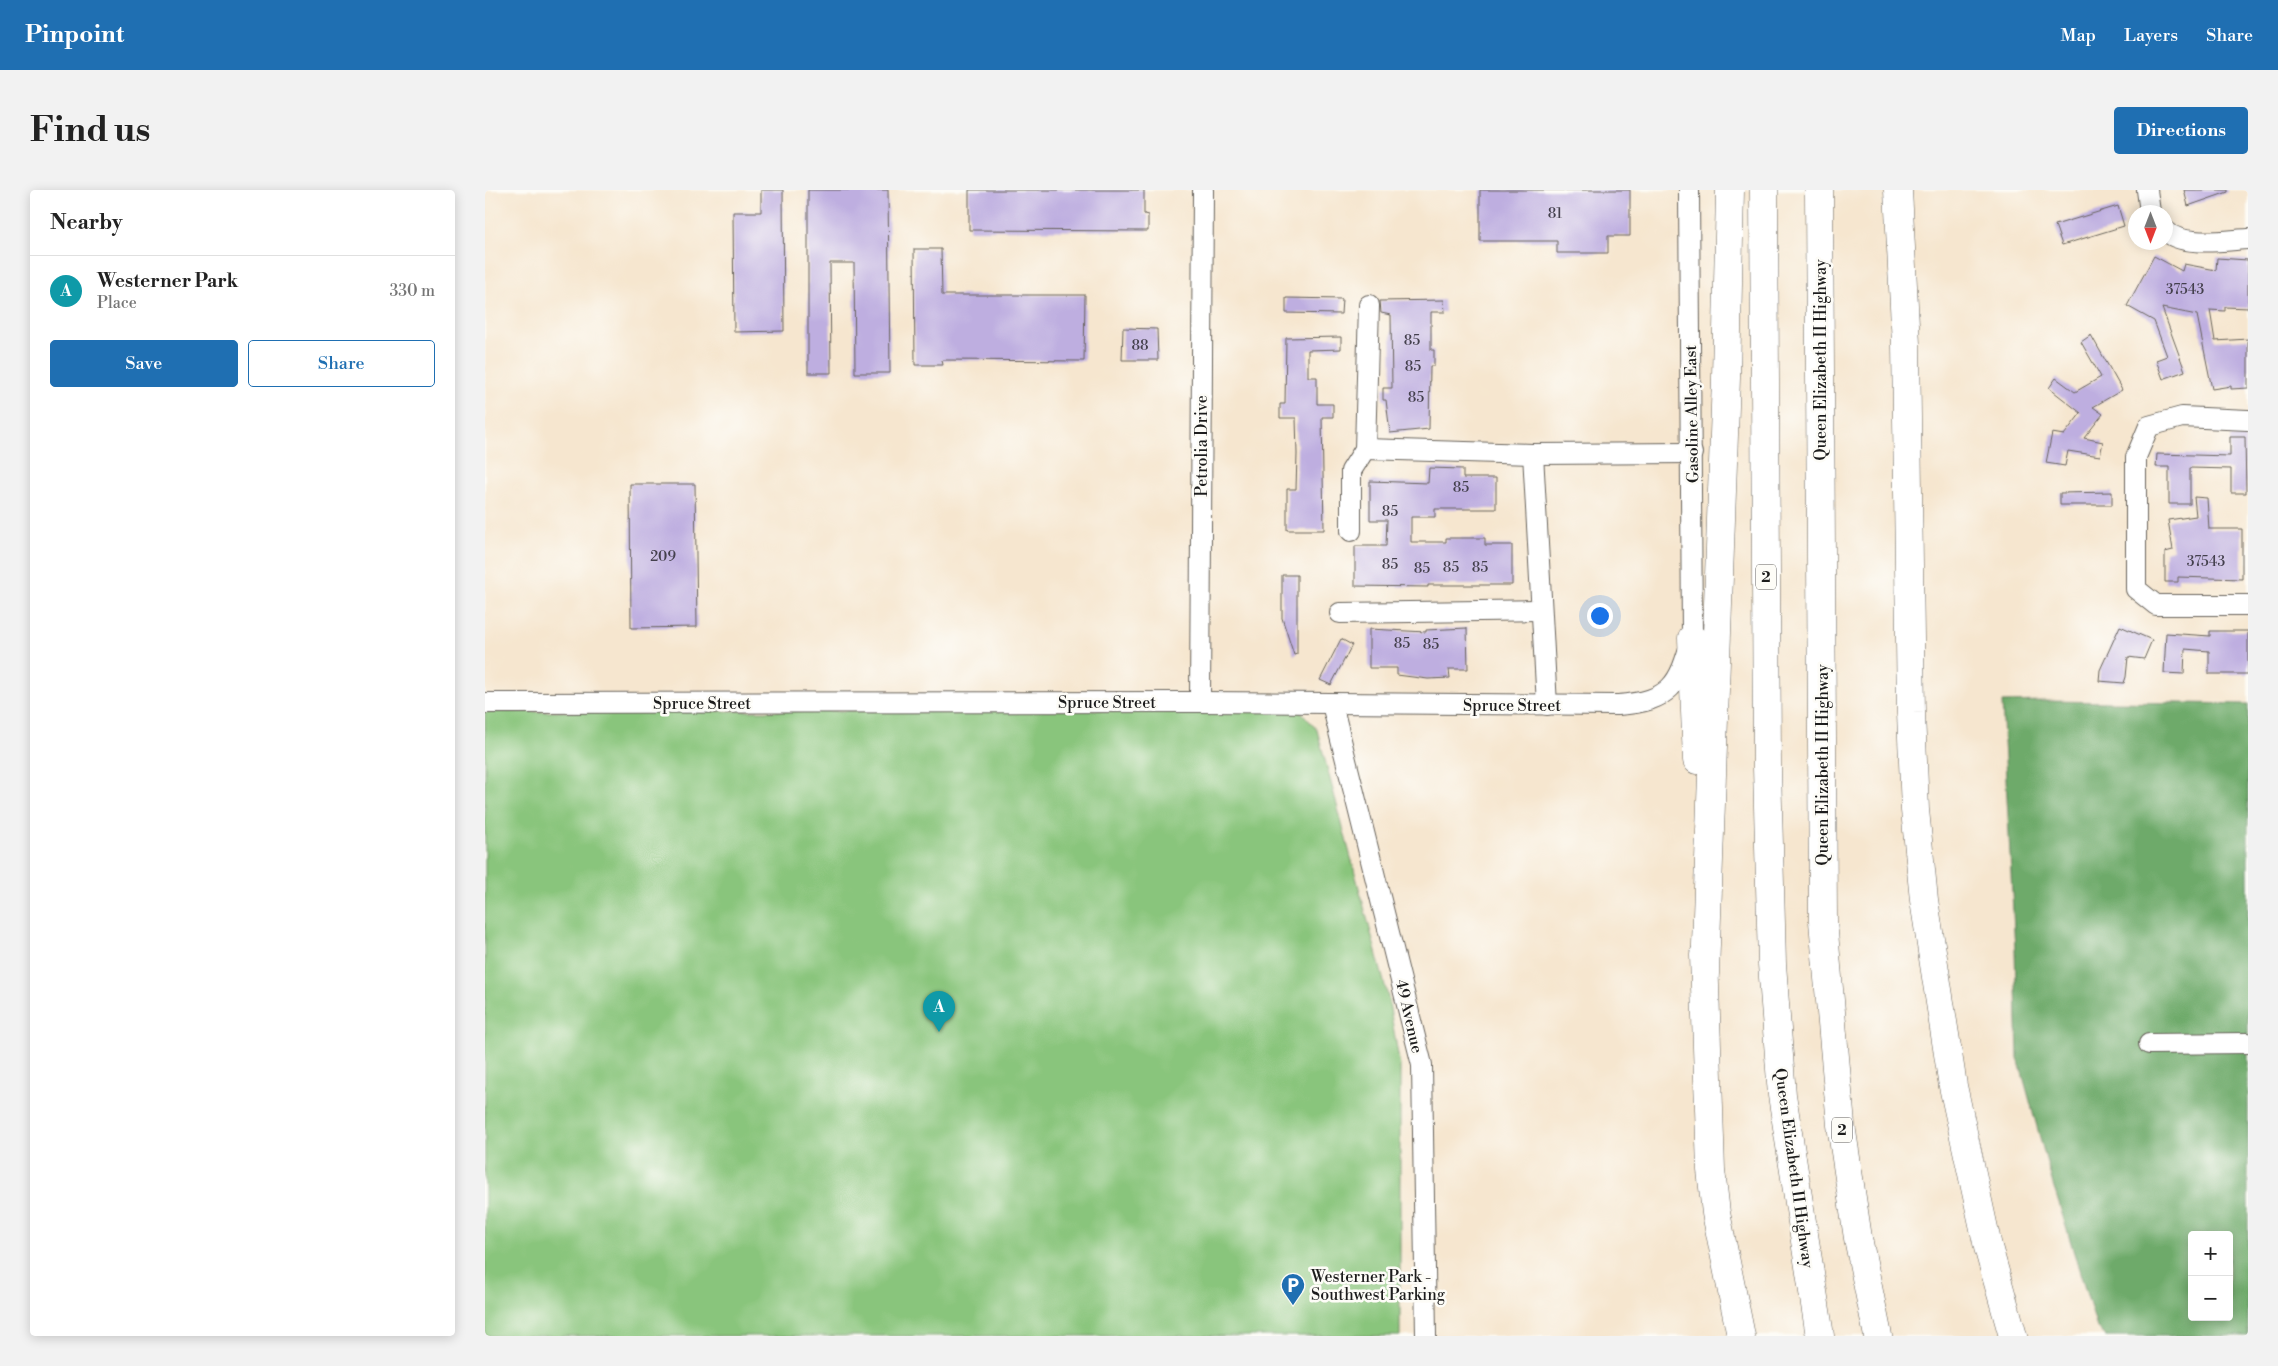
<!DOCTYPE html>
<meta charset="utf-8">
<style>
:root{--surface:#fff;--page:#f2f2f2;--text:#222;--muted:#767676;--line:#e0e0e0;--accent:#1f6fb2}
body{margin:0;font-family:"Libre Bodoni",serif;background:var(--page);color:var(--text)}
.controls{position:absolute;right:15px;bottom:15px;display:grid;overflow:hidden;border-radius:5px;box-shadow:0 2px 12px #0003}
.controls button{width:45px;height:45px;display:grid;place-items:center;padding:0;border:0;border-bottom:1px solid var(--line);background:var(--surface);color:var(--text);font:25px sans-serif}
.compass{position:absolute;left:1643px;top:15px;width:45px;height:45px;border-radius:50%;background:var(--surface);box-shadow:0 2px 12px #0003;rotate:180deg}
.you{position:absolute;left:1114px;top:425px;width:18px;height:18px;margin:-12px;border:4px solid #fff;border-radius:50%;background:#1a73e8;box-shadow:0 0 0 8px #1a73e833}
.badge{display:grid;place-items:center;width:32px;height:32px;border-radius:50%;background:var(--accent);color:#fff;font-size:16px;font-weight:700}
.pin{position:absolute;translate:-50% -41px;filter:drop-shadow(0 1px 2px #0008)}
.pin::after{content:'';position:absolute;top:26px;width:18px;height:15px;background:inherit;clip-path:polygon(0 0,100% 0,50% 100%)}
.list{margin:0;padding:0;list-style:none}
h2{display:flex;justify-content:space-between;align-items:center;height:65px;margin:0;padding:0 20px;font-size:21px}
h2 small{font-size:16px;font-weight:400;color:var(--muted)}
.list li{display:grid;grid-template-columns:32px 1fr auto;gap:15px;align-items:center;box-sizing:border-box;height:70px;padding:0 20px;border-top:1px solid var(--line)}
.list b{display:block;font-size:19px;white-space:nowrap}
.list p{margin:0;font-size:16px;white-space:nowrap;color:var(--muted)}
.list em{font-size:16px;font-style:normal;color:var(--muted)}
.actions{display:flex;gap:10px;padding:15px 20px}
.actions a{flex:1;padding:11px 0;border:1px solid var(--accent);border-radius:5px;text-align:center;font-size:18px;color:var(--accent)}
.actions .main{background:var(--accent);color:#fff}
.map{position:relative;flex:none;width:1763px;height:1146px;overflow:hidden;border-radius:5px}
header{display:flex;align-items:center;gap:30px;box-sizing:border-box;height:70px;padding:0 25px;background:var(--accent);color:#fff}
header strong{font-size:24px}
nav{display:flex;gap:28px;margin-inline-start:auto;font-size:18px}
.intro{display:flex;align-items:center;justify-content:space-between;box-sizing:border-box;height:120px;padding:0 30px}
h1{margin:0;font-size:35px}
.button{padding:12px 22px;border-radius:5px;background:var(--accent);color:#fff;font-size:18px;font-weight:700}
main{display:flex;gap:30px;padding:0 30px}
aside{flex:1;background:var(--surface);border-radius:5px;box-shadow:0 2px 12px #0003}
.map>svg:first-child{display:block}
</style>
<header>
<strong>Pinpoint</strong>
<nav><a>Map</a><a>Layers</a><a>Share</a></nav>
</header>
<div class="intro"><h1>Find us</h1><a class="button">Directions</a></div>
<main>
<aside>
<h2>Nearby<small></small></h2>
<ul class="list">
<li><span class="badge" style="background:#0f9aa8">A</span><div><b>Westerner Park</b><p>Place</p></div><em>330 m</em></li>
</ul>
<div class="actions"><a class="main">Save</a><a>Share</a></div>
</aside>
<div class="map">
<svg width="1763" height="1146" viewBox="0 0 1763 1146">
<rect width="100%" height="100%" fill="#fdfcf7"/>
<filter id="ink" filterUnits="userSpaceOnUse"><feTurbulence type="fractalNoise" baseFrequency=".02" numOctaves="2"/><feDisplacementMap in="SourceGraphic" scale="10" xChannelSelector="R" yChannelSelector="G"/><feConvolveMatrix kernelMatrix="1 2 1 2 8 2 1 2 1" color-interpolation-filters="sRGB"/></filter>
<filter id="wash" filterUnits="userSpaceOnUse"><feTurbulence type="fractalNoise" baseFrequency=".0096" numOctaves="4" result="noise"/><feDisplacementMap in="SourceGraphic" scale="20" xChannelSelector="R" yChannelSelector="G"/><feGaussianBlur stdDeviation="1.12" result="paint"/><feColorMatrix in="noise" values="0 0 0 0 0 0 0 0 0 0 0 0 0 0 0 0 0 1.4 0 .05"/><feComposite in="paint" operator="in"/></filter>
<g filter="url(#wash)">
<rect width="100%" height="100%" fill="#f6e6cf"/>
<path fill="#89c57b" stroke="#52704c" d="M814 519 832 540 903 807 915 876V1146H0V522Z"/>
<path fill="#6eaa6b" stroke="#456344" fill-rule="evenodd" d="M1559 511 1763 514V1146H1621L1612 1138 1567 991 1533 868 1530 760 1517 512ZM1707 1045H1744V1127H1707Z"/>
<g id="blocks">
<g fill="#beaee0">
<path d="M276 0H298L299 141 249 142 248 22H276Z"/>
<path d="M323 0H403L405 183H370L369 73H345L346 183H323Z"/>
<path d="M484 0H659V24L663 25V41L484 40Z"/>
<path d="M995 0H1145V46H1123V63H1072V51H995Z"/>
<path d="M1699 0H1743V2L1703 16Z"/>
<path d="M1633 16 1639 36 1577 55 1570 35Z"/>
<path d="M429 59H456L457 105H600L599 171 457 170 458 175H430Z"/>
<path d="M1669 66 1697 81 1699 74 1731 80 1732 68 1763 70V118L1740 117V121L1725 120 1730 151 1763 149V198L1746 199V196L1727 199 1712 125 1677 118 1700 181 1678 189 1671 170 1682 166 1669 131 1642 116Z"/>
<path d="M801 108 857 109 856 124 801 123Z"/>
<path d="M959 110 960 122H946V160H949V176H945L944 239 905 243 901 210H898V198H907L906 125 896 123 895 111Z"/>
<path d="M638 138 672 139 673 170H637Z"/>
<path d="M1606 145 1637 200 1608 217 1618 224 1599 248 1618 252 1615 266 1583 261 1580 276 1561 273 1567 243 1579 245 1596 223 1564 198 1571 188 1590 202 1616 187 1596 152Z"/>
<path d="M856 147V159L823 160V187H832V214H848V227H837L839 340H802V299H811L812 264 811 228H795V214H800L801 148Z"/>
<path d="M1745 247H1760L1761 303H1746V279L1705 278V314H1684V277H1671L1672 264 1745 266Z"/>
<path d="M944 278 978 279V288H1011V319H950V327H926V352H961V348H1000V355H1027V395H943V397L870 396V356H901L902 330H885V291L943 293Z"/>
<path d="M145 294H210L212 437 146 438Z"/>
<path d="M1627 302V315H1575V303Z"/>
<path d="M1709 307 1722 308 1724 339H1757V389L1693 387V392H1680V362L1688 360 1683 330 1711 326Z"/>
<path d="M797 385H812V464L809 465 797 428Z"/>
<path d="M1635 436 1667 450 1659 469 1643 467 1641 487 1639 493 1614 491 1615 480Z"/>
<path d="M982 438 983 479H964L965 488 943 489 912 485V478H884V439L941 442V440Z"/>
<path d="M1725 441H1763V484H1724V461L1700 459 1699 484 1679 483 1681 443 1725 446Z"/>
<path d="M856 449 867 455 846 495 835 490Z"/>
</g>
</g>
</g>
<g filter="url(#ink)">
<use href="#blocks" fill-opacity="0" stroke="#68635b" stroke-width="1"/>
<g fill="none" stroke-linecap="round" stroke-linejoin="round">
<g stroke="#68635b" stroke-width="22">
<g id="minor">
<path d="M1662 0 1665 22"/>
<path d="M1680 40C1696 58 1742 50 1763 49"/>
<path d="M1763 230 1697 227 1664 236 1651 267V399L1671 415H1763"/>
<path d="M880 259 1048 264 1207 263"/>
<path d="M1048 264 1062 515"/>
<path d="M866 341V281L880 259 884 115"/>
<path d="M855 423 1056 420"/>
<path d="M715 512 718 0"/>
<path d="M0 513 715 512 1133 515C1186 511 1194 495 1207 448L1204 0"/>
<path d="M847 514 937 875 941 1146"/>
<path d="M1664 854 1763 853"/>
</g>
</g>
<g stroke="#68635b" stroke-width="29">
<g id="highway">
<path d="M1279 0 1282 577 1287 774 1297 905 1335 1146"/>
<path d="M1334 0 1338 731 1356 935 1373 1048 1393 1146"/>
<path d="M1413 0 1421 154 1426 523 1430 620 1439 710 1468 896 1503 1057 1528 1146"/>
<path d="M1207 448 1212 570"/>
<path d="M1219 765 1226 980 1231 1023 1256 1146"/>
<path d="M1220 783 1241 188 1245 0"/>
</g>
</g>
<use href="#minor" stroke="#fff" stroke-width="20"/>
<use href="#highway" stroke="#fff" stroke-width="28"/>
</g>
</g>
<defs>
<g id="parking-pin" transform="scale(1.25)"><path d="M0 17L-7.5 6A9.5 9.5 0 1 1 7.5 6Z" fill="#1f6fb2" stroke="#fdfcf7"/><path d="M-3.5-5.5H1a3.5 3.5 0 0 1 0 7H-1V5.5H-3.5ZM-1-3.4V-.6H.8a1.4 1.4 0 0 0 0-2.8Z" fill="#fff"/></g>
</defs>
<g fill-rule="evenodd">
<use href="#parking-pin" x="808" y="1095"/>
</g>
<g text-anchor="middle" stroke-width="5" stroke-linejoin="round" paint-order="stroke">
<g font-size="14" fill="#44404d">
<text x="1070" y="28">81</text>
<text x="1700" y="104">37543</text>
<text x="927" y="155">85</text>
<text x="655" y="160">88</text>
<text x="928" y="181">85</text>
<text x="931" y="212">85</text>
<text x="976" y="302">85</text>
<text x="905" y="326">85</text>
<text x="178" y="371">209</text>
<text x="1721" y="376">37543</text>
<text x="905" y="379">85</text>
<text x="966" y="382">85</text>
<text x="995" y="382">85</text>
<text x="937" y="383">85</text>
<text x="917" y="458">85</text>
<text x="946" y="459">85</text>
</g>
<g fill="#fdfcf7" stroke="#605f5e" stroke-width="1">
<rect x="1271" y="374.5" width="20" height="25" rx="4"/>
<rect x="1347" y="927.5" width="20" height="25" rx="4"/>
</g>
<g font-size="15" font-weight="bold" fill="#1c1c1c">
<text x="1281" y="392">2</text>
<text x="1357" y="945">2</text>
</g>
<g font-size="16" fill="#1c1c1c" stroke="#fdfcf7">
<text transform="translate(1335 170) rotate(-90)" y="6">Queen Elizabeth II Highway</text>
<text transform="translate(1206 224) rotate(-91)" y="6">Gasoline Alley East</text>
<text transform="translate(716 256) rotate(-90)" y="6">Petrolia Drive</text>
<text x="622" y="518">Spruce Street</text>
<text x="217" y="519">Spruce Street</text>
<text x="1027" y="521">Spruce Street</text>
<text transform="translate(1337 575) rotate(-90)" y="6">Queen Elizabeth II Highway</text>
<text transform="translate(925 826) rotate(77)" y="6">49 Avenue</text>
<text transform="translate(1310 978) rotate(82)" y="6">Queen Elizabeth II Highway</text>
</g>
<g font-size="16" fill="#1c1c1c" stroke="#fdfcf7" text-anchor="start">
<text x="826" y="1092">Westerner Park -<tspan x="826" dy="18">Southwest Parking</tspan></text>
</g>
</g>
</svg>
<div class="controls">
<button>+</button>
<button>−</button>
</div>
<svg class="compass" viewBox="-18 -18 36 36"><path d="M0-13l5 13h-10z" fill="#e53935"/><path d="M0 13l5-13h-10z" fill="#767676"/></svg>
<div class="you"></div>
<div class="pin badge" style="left:454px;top:842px;background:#0f9aa8">A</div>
</div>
</main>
